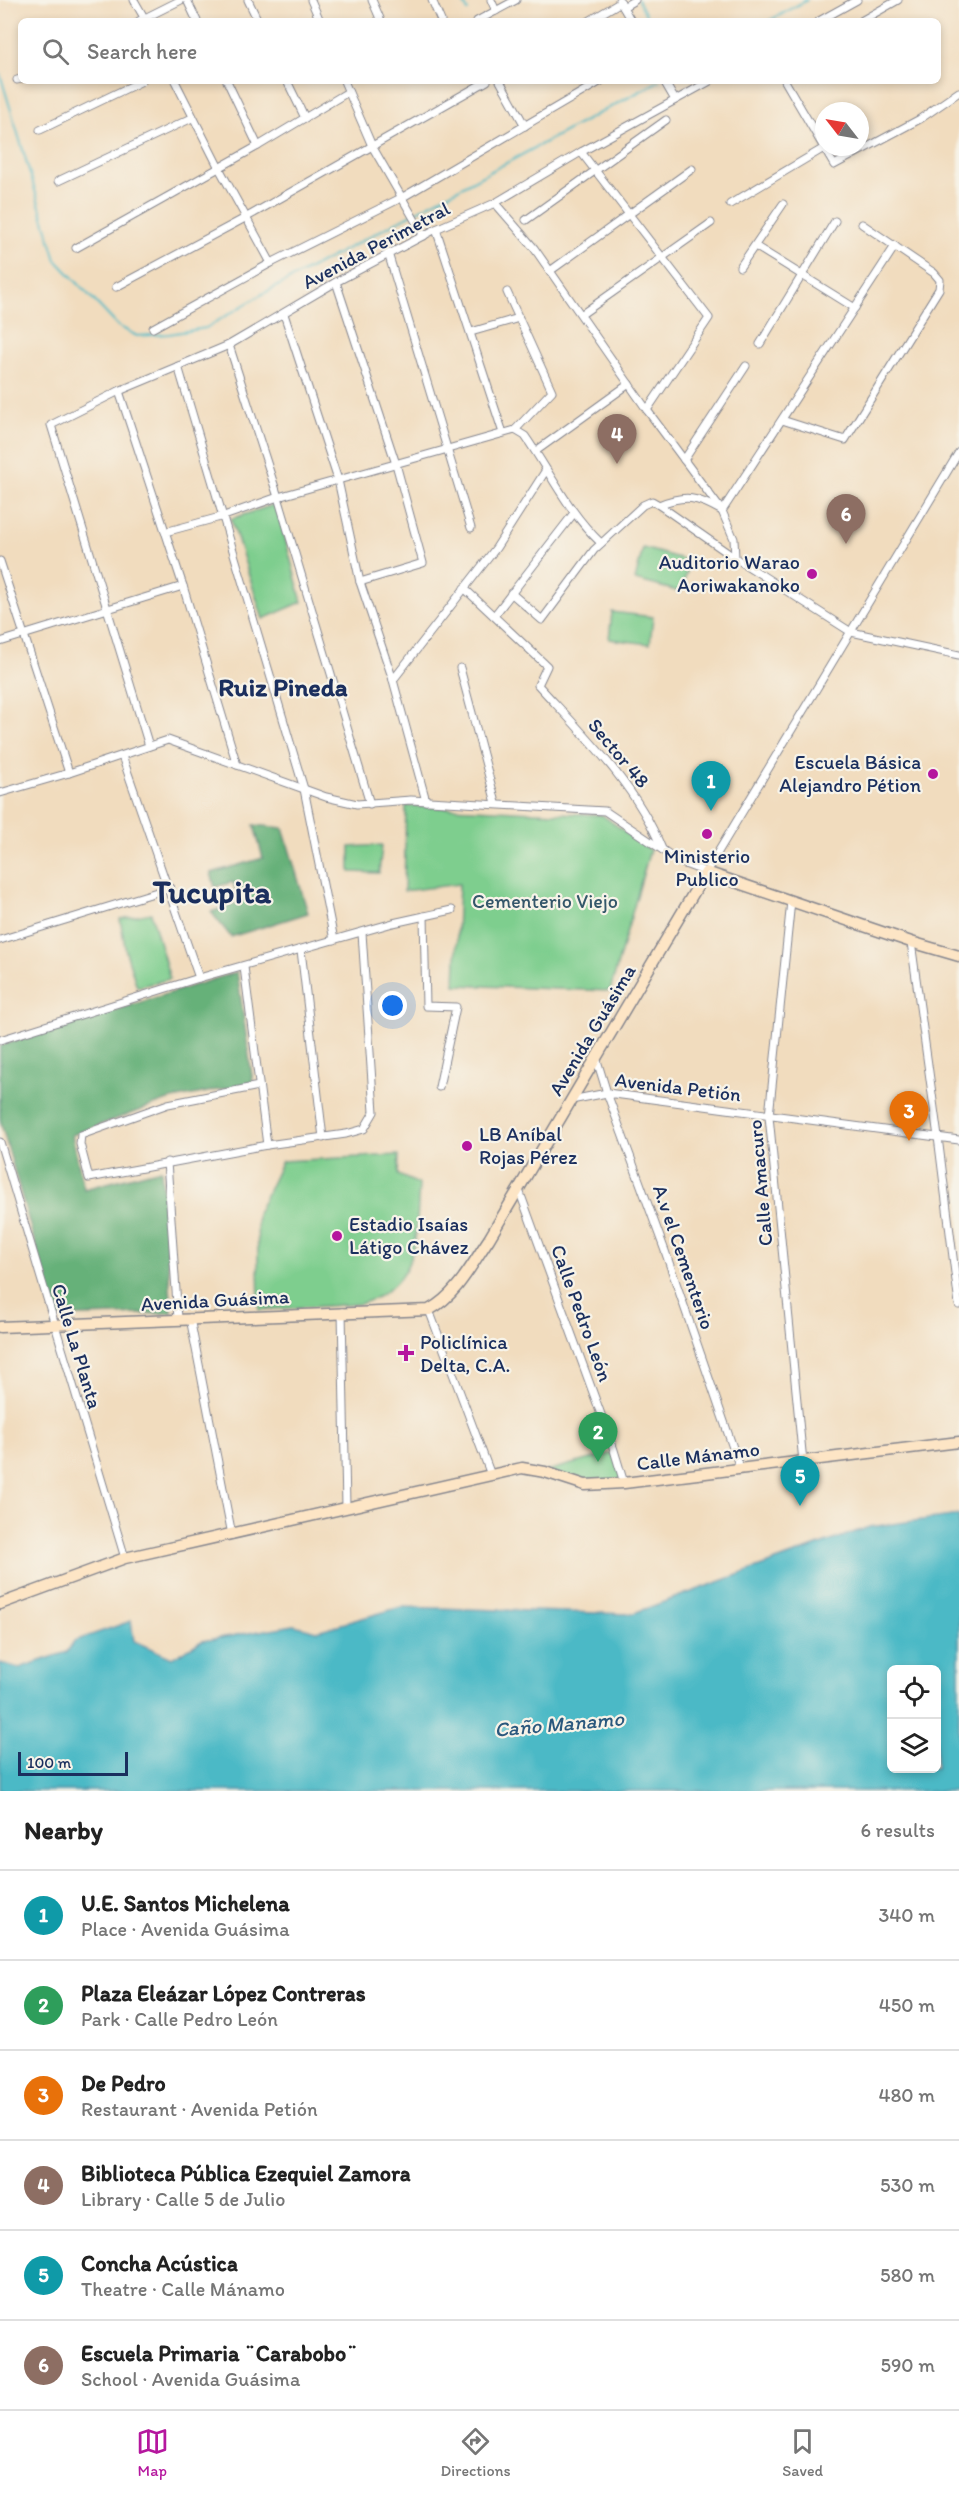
<!DOCTYPE html>
<meta charset="utf-8">
<style>
:root{--surface:#fff;--page:#f6f6f6;--text:#222;--muted:#767676;--line:#e0e0e0;--accent:#b5179e}
body{margin:0;font-family:Itim,sans-serif;background:var(--page);color:var(--text)}
.controls{position:absolute;right:18px;bottom:18px;display:grid;overflow:hidden;border-radius:9px;box-shadow:0 3px 9px #0003}
.controls button{width:54px;height:54px;display:grid;place-items:center;padding:0;border:0;border-bottom:2px solid var(--line);background:var(--surface);color:var(--text);font:30px sans-serif}
.compass{position:absolute;left:815px;top:102px;width:54px;height:54px;border-radius:50%;background:var(--surface);box-shadow:0 3px 9px #0003;rotate:301deg}
.scale{position:absolute;left:18px;bottom:15px;width:110px;box-sizing:border-box;padding-left:6px;border:3px solid #1b2f5e;border-top:0;font-size:16px;line-height:21px;white-space:nowrap;color:#1b2f5e;-webkit-text-stroke:4px #f7f3e8;paint-order:stroke}
.you{position:absolute;left:393px;top:1006px;width:21px;height:21px;margin:-15px;border:4px solid #fff;border-radius:50%;background:#1a73e8;box-shadow:0 0 0 9px #1a73e833}
.badge{display:grid;place-items:center;width:39px;height:39px;border-radius:50%;background:var(--accent);color:#fff;font-size:20px;font-weight:700}
.pin{position:absolute;translate:-50% -50px;filter:drop-shadow(0 2px 3px #0008)}
.pin::after{content:'';position:absolute;top:32px;width:21px;height:18px;background:inherit;clip-path:polygon(0 0,100% 0,50% 100%)}
.list{margin:0;padding:0;list-style:none}
h2{display:flex;justify-content:space-between;align-items:center;height:78px;margin:0;padding:0 24px;font-size:26px}
h2 small{font-size:20px;font-weight:400;color:var(--muted)}
.list li{display:grid;grid-template-columns:39px 1fr auto;gap:18px;align-items:center;box-sizing:border-box;height:90px;padding:0 24px;border-top:2px solid var(--line)}
.list b{display:block;font-size:22px;white-space:nowrap}
.list p{margin:0;font-size:20px;white-space:nowrap;color:var(--muted)}
.list em{font-size:20px;font-style:normal;color:var(--muted)}
.icon{flex:none;width:33px;height:33px;fill:none;stroke:currentColor;stroke-width:2;stroke-linecap:round;stroke-linejoin:round}
.map{position:relative;flex:none;width:959px;height:1791px;overflow:hidden}
.search{position:absolute;background:var(--surface);box-shadow:0 3px 9px #0003;left:18px;right:18px;top:18px;height:66px;display:flex;align-items:center;gap:15px;box-sizing:border-box;padding:0 21px;border-radius:9px;color:var(--muted);font-size:22px}
.sheet{height:618px;background:var(--surface)}
nav{display:flex;justify-content:space-around;align-items:center;box-sizing:border-box;height:84px;border-top:2px solid var(--line);background:var(--surface);font-size:16px;color:var(--muted)}
nav a{display:grid;justify-items:center;gap:3px}
nav .on{color:var(--accent)}
.map>svg:first-child{display:block}
</style>
<div class="map">
<svg width="959" height="1791" viewBox="0 0 959 1791">
<rect width="100%" height="100%" fill="#f7f3e8"/>
<filter id="ink" filterUnits="userSpaceOnUse"><feTurbulence type="fractalNoise" baseFrequency=".0167" numOctaves="2"/><feDisplacementMap in="SourceGraphic" scale="12" xChannelSelector="R" yChannelSelector="G"/><feConvolveMatrix kernelMatrix="1 2 1 2 8 2 1 2 1" color-interpolation-filters="sRGB"/></filter>
<filter id="wash" filterUnits="userSpaceOnUse"><feTurbulence type="fractalNoise" baseFrequency=".008" numOctaves="4" result="noise"/><feDisplacementMap in="SourceGraphic" scale="24" xChannelSelector="R" yChannelSelector="G"/><feGaussianBlur stdDeviation="1.35" result="paint"/><feColorMatrix in="noise" values="0 0 0 0 0 0 0 0 0 0 0 0 0 0 0 0 0 1.4 0 .05"/><feComposite in="paint" operator="in"/></filter>
<g filter="url(#wash)">
<rect width="100%" height="100%" fill="#f1dcbe"/>
<g fill="#7ece8e" stroke="#4c7e76" stroke-width="1.5">
<path d="M276 504 302 602 263 619 231 519Z"/>
<path d="M643 548 690 561 681 592 635 580Z"/>
<path d="M612 612 653 617 650 644 609 639Z"/>
<path d="M406 806 602 815 650 850 610 991 455 985 459 884 404 891Z"/>
<path d="M382 845 379 873 350 872V847Z"/>
<path d="M151 913 170 979 137 987 126 952 120 919Z"/>
<path d="M399 1155 398 1175 419 1184C416 1236 420 1286 360 1304L259 1310 257 1214 282 1161Z"/>
<path d="M613 1453 624 1483 585 1485 546 1471Z"/>
</g>
<g fill="#66b179" stroke="#40706c" stroke-width="1.5">
<path d="M254 825 283 828 308 913 231 937 211 912 239 903 233 882 215 887 211 873 263 858Z"/>
<path d="M237 972 253 1083 168 1100 72 1135 84 1189 161 1169 172 1313 56 1317 0 1120V1046Z"/>
</g>
<path fill="#4cb9c6" stroke="#347492" stroke-width="1.5" fill-rule="evenodd" d="M959 1515V1791H0V1663L19 1668 67 1652 74 1641 131 1621 134 1641 172 1658 202 1641 294 1625 317 1631 401 1607 631 1614 869 1527ZM892 1670H936V1768H892Z"/>
<g fill="none" stroke-linecap="round" stroke-linejoin="round">
<g stroke="#4cb9c6" stroke-width="2">
<path d="M462 0 468 11"/>
<path d="M638 0 649 21"/>
<path d="M769 21 807 0"/>
<path d="M0 74 56 260 118 326 137 336 169 334 206 328 259 296 659 81"/>
</g>
</g>
</g>
<g filter="url(#ink)">
<g fill="none" stroke-linecap="round" stroke-linejoin="round">
<g stroke="#86868e" stroke-width="9">
<g id="minor">
<path d="M134 0 146 21"/>
<path d="M187 0 197 21"/>
<path d="M248 0 258 21"/>
<path d="M311 0 320 21"/>
<path d="M372 0 381 21"/>
<path d="M432 0 441 21"/>
<path d="M491 0 496 11"/>
<path d="M619 0 631 21"/>
<path d="M623 7 635 0"/>
<path d="M139 21 181 0"/>
<path d="M477 21 516 0"/>
<path d="M589 21 621 2"/>
<path d="M819 21 857 0"/>
<path d="M861 21 898 0"/>
<path d="M17 80 21 79"/>
<path d="M175 81 219 168 271 263"/>
<path d="M227 81 258 146"/>
<path d="M287 81 305 118"/>
<path d="M344 81 372 146 424 236"/>
<path d="M500 81 525 126"/>
<path d="M664 81 675 100"/>
<path d="M785 81 834 165 920 119 959 92"/>
<path d="M40 130 142 81"/>
<path d="M581 152 709 318 647 410"/>
<path d="M58 181 192 118"/>
<path d="M495 203 534 248 647 410 722 511 734 539 735 558"/>
<path d="M730 204 824 148"/>
<path d="M526 220 666 120"/>
<path d="M436 229 503 433"/>
<path d="M755 246 855 308"/>
<path d="M76 248 258 146 348 92"/>
<path d="M388 253 471 528"/>
<path d="M740 267 783 204"/>
<path d="M550 271 692 169"/>
<path d="M336 282 396 464 423 563 360 582"/>
<path d="M116 287 247 217 487 81"/>
<path d="M284 314 338 480 360 582 393 680 426 801"/>
<path d="M582 314 711 223"/>
<path d="M153 328 271 263 403 197 601 81"/>
<path d="M471 332 519 318"/>
<path d="M760 344 835 221"/>
<path d="M229 345 278 497 370 804"/>
<path d="M178 366 304 789 334 940"/>
<path d="M119 391 183 586 237 765"/>
<path d="M782 420 845 440 939 289 940 280 934 273 862 224"/>
<path d="M515 430 525 436C550 472 568 512 601 543"/>
<path d="M536 451 629 384"/>
<path d="M684 460 746 366"/>
<path d="M659 505 735 558 851 632 959 655"/>
<path d="M165 532 224 516 278 497 515 430 552 391 507 292"/>
<path d="M0 561 69 773"/>
<path d="M464 588 547 666 538 685C584 735 636 785 662 849"/>
<path d="M511 593 542 620 594 550 643 505 652 501 659 505C686 494 697 497 722 511L895 246"/>
<path d="M494 616 574 513"/>
<path d="M0 642 183 586"/>
<path d="M460 668 496 803"/>
<path d="M393 680 496 548 546 470"/>
<path d="M149 746 51 425 119 391 229 345 336 282 436 229 495 203 581 152 710 81"/>
<path d="M122 756 199 978"/>
<path d="M0 793 69 773 168 740 326 797 357 804 411 800 605 811 682 863 706 872 959 452"/>
<path d="M791 901 769 1116 803 1462"/>
<path d="M424 916 426 1006 456 1007 439 1087"/>
<path d="M0 940 170 888"/>
<path d="M911 942 938 1137 959 1305"/>
<path d="M301 950 323 1138"/>
<path d="M244 967 267 1145"/>
<path d="M0 1040 199 978 393 923 452 910"/>
<path d="M596 1057 607 1093 665 1251 740 1468"/>
<path d="M259 1086 168 1104 81 1135 80 1144 89 1178 267 1145 346 1134 364 1129 374 1112 362 933"/>
<path d="M571 1100 607 1093 959 1140"/>
<path d="M0 1142 125 1558"/>
<path d="M167 1162 178 1319"/>
<path d="M519 1190 614 1450 624 1483"/>
<path d="M429 1310 491 1475"/>
<path d="M342 1312 346 1507"/>
<path d="M190 1318 232 1535"/>
</g>
</g>
<g stroke="#86868e" stroke-width="13">
<g id="secondary">
<path d="M0 1327 429 1310C457 1295 472 1264 489 1239L706 872 911 942 959 956"/>
<path d="M0 1604 125 1558 522 1468 545 1472 585 1485 624 1483 959 1442"/>
</g>
</g>
<use href="#minor" stroke="#fff" stroke-width="7"/>
<use href="#secondary" stroke="#fde5c5" stroke-width="10"/>
</g>
</g>
<g fill="#b5179e" stroke="#f7f3e8" stroke-width="2">
<circle cx="812" cy="574" r="6"/>
<circle cx="933" cy="774" r="6"/>
<circle cx="707" cy="834" r="6"/>
<circle cx="467" cy="1146" r="6"/>
<circle cx="337" cy="1236" r="6"/>
<path d="M403 1344h6v6h6v6h-6v6h-6v-6h-6v-6h6z"/>
</g>
<g text-anchor="middle" stroke-width="4.5" stroke-linejoin="round" paint-order="stroke">
<g font-size="20" fill="#1b2f5e" stroke="#f7f3e8">
<text transform="translate(376 245) rotate(-28)" y="7">Avenida Perimetral</text>
<text transform="translate(619 753) rotate(50)" y="7">Sector 48</text>
<text transform="translate(592 1030) rotate(-59)" y="7">Avenida Guásima</text>
<text transform="translate(678 1087) rotate(7)" y="7">Avenida Petión</text>
<text transform="translate(760 1183) rotate(-95)" y="7">Calle Amacuro</text>
<text transform="translate(684 1257) rotate(71)" y="7">A.v el Cementerio</text>
<text transform="translate(215 1300) rotate(-3)" y="7">Avenida Guásima</text>
<text transform="translate(582 1313) rotate(70)" y="7">Calle Pedro León</text>
<text transform="translate(77 1346) rotate(73)" y="7">Calle La Planta</text>
<text transform="translate(698 1456) rotate(-7)" y="7">Calle Mánamo</text>
</g>
<g font-size="20" fill="#1b2f5e" stroke="#f7f3e8" text-anchor="start">
<text x="800" y="569" text-anchor="end">Auditorio Warao<tspan x="800" dy="23">Aoriwakanoko</tspan></text>
<text x="921" y="769" text-anchor="end">Escuela Básica<tspan x="921" dy="23">Alejandro Pétion</tspan></text>
<text x="707" y="863" text-anchor="middle">Ministerio<tspan x="707" dy="23">Publico</tspan></text>
<text x="479" y="1141">LB Aníbal<tspan x="479" dy="23">Rojas Pérez</tspan></text>
<text x="349" y="1231">Estadio Isaías<tspan x="349" dy="23">Látigo Chávez</tspan></text>
<text x="420" y="1349">Policlínica<tspan x="420" dy="23">Delta, C.A.</tspan></text>
</g>
<g font-size="20" fill="#34576a" stroke="#f7f3e8">
<text x="545" y="908">Cementerio Viejo</text>
</g>
<g font-size="21" font-style="italic" fill="#2a587d" stroke="#f7f3e8">
<text transform="translate(559 1724) rotate(-5)" y="7">Caño Manamo</text>
</g>
<g font-size="26" font-weight="bold" fill="#1b2f5e" stroke="#f7f3e8">
<text x="283" y="696">Ruiz Pineda</text>
</g>
<g font-size="32" font-weight="bold" fill="#1b2f5e" stroke="#f7f3e8">
<text x="212" y="903">Tucupita</text>
</g>
</g>
</svg>
<div class="controls">
<button><svg class="icon" aria-label="locate" viewBox="0 0 24 24"><circle cx="12" cy="12" r="6"/><path d="M12 2v4M12 18v4M2 12h4M18 12h4"/></svg></button>
<button><svg class="icon" aria-label="layers" viewBox="0 0 24 24"><path d="M12 4l9 5-9 5-9-5zM3 14l9 5 9-5"/></svg></button>
</div>
<svg class="compass" viewBox="-18 -18 36 36"><path d="M0-13l5 13h-10z" fill="#e53935"/><path d="M0 13l5-13h-10z" fill="#767676"/></svg>
<div class="scale">100 m</div>
<div class="you"></div>
<div class="pin badge" style="left:711px;top:811px;background:#0f9aa8">1</div>
<div class="pin badge" style="left:598px;top:1462px;background:#2e9e5b">2</div>
<div class="pin badge" style="left:909px;top:1141px;background:#e8710a">3</div>
<div class="pin badge" style="left:617px;top:464px;background:#8d6e63">4</div>
<div class="pin badge" style="left:800px;top:1506px;background:#0f9aa8">5</div>
<div class="pin badge" style="left:846px;top:544px;background:#8d6e63">6</div>
<div class="search"><svg class="icon" aria-label="search" viewBox="0 0 24 24"><circle cx="10" cy="10" r="6"/><path d="M15 15l6 6"/></svg>Search here</div>
</div>
<section class="sheet">
<h2>Nearby<small>6 results</small></h2>
<ul class="list">
<li><span class="badge" style="background:#0f9aa8">1</span><div><b>U.E. Santos Michelena</b><p>Place · Avenida Guásima</p></div><em>340 m</em></li>
<li><span class="badge" style="background:#2e9e5b">2</span><div><b>Plaza Eleázar López Contreras</b><p>Park · Calle Pedro León</p></div><em>450 m</em></li>
<li><span class="badge" style="background:#e8710a">3</span><div><b>De Pedro</b><p>Restaurant · Avenida Petión</p></div><em>480 m</em></li>
<li><span class="badge" style="background:#8d6e63">4</span><div><b>Biblioteca Pública Ezequiel Zamora</b><p>Library · Calle 5 de Julio</p></div><em>530 m</em></li>
<li><span class="badge" style="background:#0f9aa8">5</span><div><b>Concha Acústica</b><p>Theatre · Calle Mánamo</p></div><em>580 m</em></li>
<li><span class="badge" style="background:#8d6e63">6</span><div><b>Escuela Primaria ¨Carabobo¨</b><p>School · Avenida Guásima</p></div><em>590 m</em></li>
</ul>
</section>
<nav>
<a class="on"><svg class="icon" aria-label="map" viewBox="0 0 24 24"><path d="M3 6l6-2 6 2 6-2v14l-6 2-6-2-6 2zM9 4v14M15 6v14"/></svg>Map</a>
<a><svg class="icon" aria-label="directions" viewBox="0 0 24 24"><path d="M12 3l9 9-9 9-9-9zM9 14v-3h6M13 9l2 2-2 2"/></svg>Directions</a>
<a><svg class="icon" aria-label="saved" viewBox="0 0 24 24"><path d="M7 4h10v16l-5-4-5 4z"/></svg>Saved</a>
</nav>
